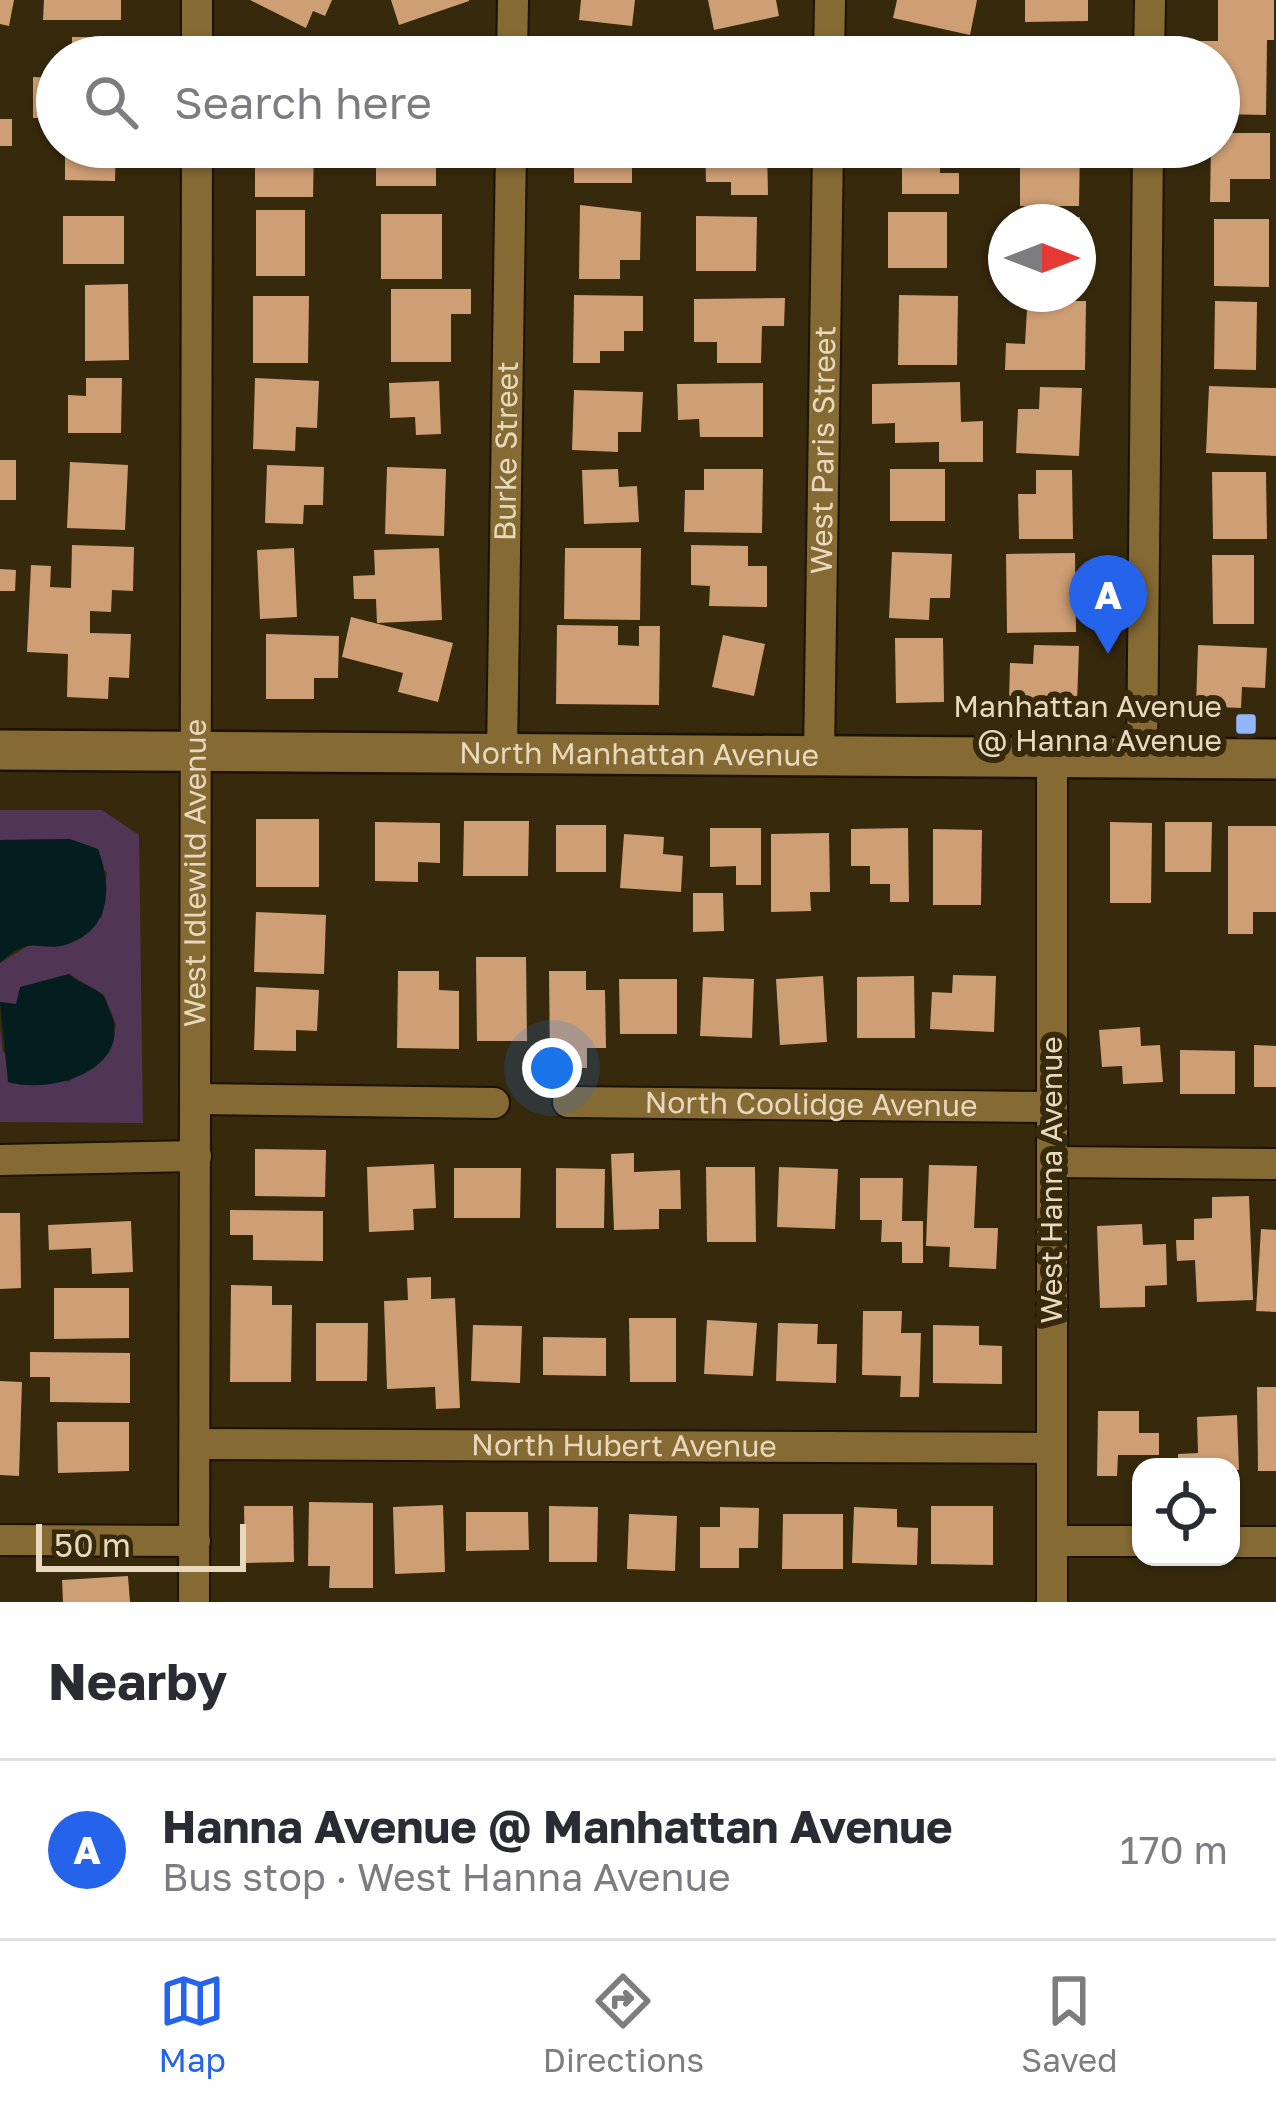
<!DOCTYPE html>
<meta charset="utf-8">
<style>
:root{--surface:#fff;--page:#f7f7f7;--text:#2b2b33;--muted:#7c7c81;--line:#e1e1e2;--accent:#2563eb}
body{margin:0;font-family:"Golos Text",sans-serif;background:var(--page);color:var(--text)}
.controls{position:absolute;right:36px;bottom:36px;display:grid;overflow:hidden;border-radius:24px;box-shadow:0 3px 9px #0004}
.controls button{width:108px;height:108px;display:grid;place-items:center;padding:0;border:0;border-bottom:3px solid var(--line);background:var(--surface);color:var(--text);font:60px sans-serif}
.compass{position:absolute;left:988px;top:204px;width:108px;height:108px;border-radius:50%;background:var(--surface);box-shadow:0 3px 9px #0004;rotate:90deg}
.scale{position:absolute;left:36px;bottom:30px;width:210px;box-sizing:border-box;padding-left:12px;border:6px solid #e8d9be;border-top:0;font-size:33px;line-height:42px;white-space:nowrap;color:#e8d9be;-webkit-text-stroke:9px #37290c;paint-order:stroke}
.you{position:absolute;left:552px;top:1068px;width:42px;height:42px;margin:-30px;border:9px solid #fff;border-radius:50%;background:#1a73e8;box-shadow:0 0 0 18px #1a73e833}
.badge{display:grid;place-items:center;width:78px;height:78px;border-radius:50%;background:var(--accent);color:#fff;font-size:39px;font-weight:700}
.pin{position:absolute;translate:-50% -99px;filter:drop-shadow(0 3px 6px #0008)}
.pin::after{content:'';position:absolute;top:63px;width:42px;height:36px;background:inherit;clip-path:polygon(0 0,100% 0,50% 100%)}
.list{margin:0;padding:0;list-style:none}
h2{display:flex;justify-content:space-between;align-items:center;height:156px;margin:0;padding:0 48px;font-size:51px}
h2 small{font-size:39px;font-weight:400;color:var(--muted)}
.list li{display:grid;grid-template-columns:78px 1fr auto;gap:36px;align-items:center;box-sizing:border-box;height:180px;padding:0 48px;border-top:3px solid var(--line)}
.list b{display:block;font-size:45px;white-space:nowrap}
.list p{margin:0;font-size:39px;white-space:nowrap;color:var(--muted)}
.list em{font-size:39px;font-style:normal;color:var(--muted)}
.icon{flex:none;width:66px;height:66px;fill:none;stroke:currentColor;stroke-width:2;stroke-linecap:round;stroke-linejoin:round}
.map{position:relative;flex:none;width:1276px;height:1602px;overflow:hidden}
.search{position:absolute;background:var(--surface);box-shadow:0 3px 9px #0004;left:36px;right:36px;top:36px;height:132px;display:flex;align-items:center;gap:30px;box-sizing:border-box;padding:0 42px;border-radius:66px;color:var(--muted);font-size:45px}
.sheet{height:336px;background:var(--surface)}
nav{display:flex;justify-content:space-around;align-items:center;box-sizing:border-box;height:168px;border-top:3px solid var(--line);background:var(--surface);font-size:33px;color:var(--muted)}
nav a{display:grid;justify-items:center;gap:6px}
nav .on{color:var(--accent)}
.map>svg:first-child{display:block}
</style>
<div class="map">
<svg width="1276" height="1602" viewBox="0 0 1276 1602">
<rect width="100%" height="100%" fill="#37290c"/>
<path fill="#513555" d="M0 810H102L139 835 143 1123 0 1122V1029L3 1052 68 1082 104 1058 116 1024 104 995 69 974 16 1004 0 1002V963L36 941 52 946 102 917 107 872 70 839 0 840Z"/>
<g fill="#041e20">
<path d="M70 839 98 849C112 886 112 929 68 944 40 954 33 932 0 963V840Z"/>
<path d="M69 974C79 984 92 986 102 994 106 998 107 1006 110 1011 135 1069 52 1095 8 1082L0 1002 16 1004 20 987Z"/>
</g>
<g fill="#ce9e75">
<path d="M0 0H14L9 26 0 24Z"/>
<path d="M44 0H121V20H43Z"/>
<path d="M250 0H332L325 16 313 11 306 28Z"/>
<path d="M391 0H469V1L399 25Z"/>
<path d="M581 0H635L632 26 579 20Z"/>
<path d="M708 0H776L779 16 714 30Z"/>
<path d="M897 0H977L970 35 893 18Z"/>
<path d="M1025 0H1088V21L1025 22Z"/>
<path d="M1218 0H1274V40H1267L1266 115 1219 114V57H1192V41H1218Z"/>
<rect x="72" y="37" width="58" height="20"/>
<rect x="580" y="40" width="37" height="17"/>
<rect x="400" y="42" width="43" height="15"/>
<path d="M714 43 763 44V57H714Z"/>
<path d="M887 43 956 44V57H887Z"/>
<rect x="262" y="47" width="55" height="10"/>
<path d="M1034 50 1083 51V57H1034Z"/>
<path d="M33 77 57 78V118H33Z"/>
<rect x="0" y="119" width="12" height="27"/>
<path d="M1219 133H1270V179H1230V202H1210L1211 147H1219Z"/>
<path d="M65 147H116L115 181 65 180Z"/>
<path d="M255 147H314L313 197H255Z"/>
<path d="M356 147H436V186H376V166H356Z"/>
<rect x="574" y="147" width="58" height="36"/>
<path d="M705 147H767L768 195H731V182H706Z"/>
<path d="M902 147H940V173H959V194H902Z"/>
<path d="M1080 147 1079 206H1020V149Z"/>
<path d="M580 205 641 212 640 260H620V279H579Z"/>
<rect x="256" y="210" width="49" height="66"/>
<rect x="888" y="212" width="59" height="56"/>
<rect x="381" y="214" width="61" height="65"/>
<rect x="63" y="216" width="61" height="48"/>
<path d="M696 216 757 217 756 271H696Z"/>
<rect x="1038" y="217" width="42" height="5"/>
<path d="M1214 219H1269V287L1214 286Z"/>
<path d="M128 284 129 360 85 361V285Z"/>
<path d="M391 289H471V314H451V362H391Z"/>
<path d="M574 295 643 296V331H624V351H600V363H573Z"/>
<path d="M899 295 958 296 957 365H898Z"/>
<path d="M253 296H309L308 363H253Z"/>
<path d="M785 298 784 326H762L761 363H717V342H694V299Z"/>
<path d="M1057 301H1086L1085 370H1005L1006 343 1025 344 1027 309 1056 310Z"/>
<path d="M1215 301 1257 302 1256 370 1214 369Z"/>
<path d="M86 378H122L121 433H68V395L86 396Z"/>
<path d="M255 378 319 381 317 428 296 427 295 451 253 449Z"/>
<path d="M439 381 441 434 416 435 415 417 390 418 389 383Z"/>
<path d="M960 382 961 422 983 421V462H939V442L895 443V423L872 424V384Z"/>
<path d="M763 383V437H700L699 419 678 420 677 384Z"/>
<path d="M1209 386 1276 388V456L1206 453Z"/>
<path d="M1040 387 1082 388 1079 456 1016 453 1018 409H1039Z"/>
<path d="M574 390 643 392 641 432H618V452L572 450Z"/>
<rect x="0" y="460" width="16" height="40"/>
<path d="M70 462 128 465 125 530 67 528Z"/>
<path d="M267 465 324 467 323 505H304L303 524 265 523Z"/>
<path d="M387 467 446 469 444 536 385 534Z"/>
<path d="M618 469 619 487 637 486 639 522 584 524 582 470Z"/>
<path d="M704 469H763L762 533 684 532 685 490H704Z"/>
<rect x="890" y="469" width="55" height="52"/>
<path d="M1036 470H1072L1073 539H1019L1018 494H1036Z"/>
<path d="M1212 472H1266L1267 539H1213Z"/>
<path d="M72 545 134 547 133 591 112 590 111 612 90 611V633L131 634 129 678 109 677 108 699 67 697 68 654 27 652 31 565 51 566 50 587 71 588Z"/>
<path d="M691 545 748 546V566H767V607L709 606 710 586 691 585Z"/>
<path d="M294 548 297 617 260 619 257 550Z"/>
<path d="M439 548 442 620 377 623 376 599H354L353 576 375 575 374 550Z"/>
<path d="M565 548H641L640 620 564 619Z"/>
<path d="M892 552 952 554 950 598H930L929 620 889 618Z"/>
<path d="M1075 553 1076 632 1007 633 1006 554Z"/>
<path d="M1212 555H1254V624H1213Z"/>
<path d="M0 569 16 570 15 591H0Z"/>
<path d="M351 617 453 643 438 702 398 692 403 673 342 657Z"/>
<path d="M557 625 618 626V645L639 646V626H660L659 705 556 704Z"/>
<path d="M266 634 339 636 338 678H314V699H266Z"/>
<path d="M723 635 765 644 754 696 712 687Z"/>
<path d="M895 638H943L944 702 896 703Z"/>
<path d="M1034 645 1079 646 1077 704 1009 702 1010 663 1033 664Z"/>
<path d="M1198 645 1267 648 1265 688 1242 687 1241 708 1196 706Z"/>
<rect x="256" y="819" width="63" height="68"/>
<path d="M464 821H529L528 876H463Z"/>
<path d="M375 822 440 823V863L418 862V882L375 881Z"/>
<path d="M1110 822 1152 823 1151 903H1110Z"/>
<path d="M1165 822H1212L1211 872H1165Z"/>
<rect x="556" y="825" width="50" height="47"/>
<path d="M1228 826H1276V912H1253V934H1228Z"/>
<path d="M710 828H761V885H736V866L710 867Z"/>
<path d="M908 828 909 902H890V884H870V866H851V829Z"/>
<path d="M933 829 982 830 981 905H933Z"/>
<path d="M829 833 830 892H810L811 911 771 912V834Z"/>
<path d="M624 834 664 837 663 854 683 856 681 892 620 888Z"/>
<path d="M693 893H723L724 931 693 932Z"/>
<path d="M256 912 326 915 324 974 254 972Z"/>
<path d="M476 957H526L527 1041H477Z"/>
<path d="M398 971H439V990L459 991V1049L397 1048Z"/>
<path d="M549 971H586V990H605L606 1048H587V1068H550Z"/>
<path d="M953 975 996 976 994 1032 930 1029 932 992 952 993Z"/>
<path d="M823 976 827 1042 780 1045 776 979Z"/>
<path d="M914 976 915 1038H857V977Z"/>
<path d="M703 977 754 979 752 1038 700 1036Z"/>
<path d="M619 979H677V1034H620Z"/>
<path d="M256 987 319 990 317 1031 296 1030V1051L254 1050Z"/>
<path d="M1140 1027 1141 1046 1160 1045 1163 1082 1123 1084 1122 1066 1102 1067 1099 1030Z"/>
<path d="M1254 1045 1276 1046V1087H1254Z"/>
<path d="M1180 1050 1235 1051V1094H1180Z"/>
<path d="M255 1149 326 1150 325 1197 255 1196Z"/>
<path d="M634 1153V1172L680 1170 681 1209H659V1229L614 1230 611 1154Z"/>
<path d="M434 1164 436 1208 413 1209 414 1230 369 1232 367 1167Z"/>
<path d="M929 1165 977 1166 974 1228H998L996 1269 949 1267 950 1247 926 1246Z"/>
<path d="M706 1167H755L756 1242H707Z"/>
<path d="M779 1167 838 1169 835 1229 777 1227Z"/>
<path d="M454 1168H521L520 1218H454Z"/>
<path d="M556 1168 605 1169 604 1228H556Z"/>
<path d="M860 1178H903L902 1221H923V1263H902V1242H881L882 1220H860Z"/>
<path d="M1249 1196 1253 1300 1197 1302 1195 1260 1177 1261 1176 1240H1194V1219L1212 1218V1197Z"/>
<path d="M230 1210 323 1211V1261L253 1260V1235H230Z"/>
<path d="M0 1213H20L21 1288 0 1289Z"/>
<path d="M131 1221 133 1272 92 1274 91 1248 49 1250 48 1225Z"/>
<path d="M1142 1224 1143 1245 1166 1244 1167 1285 1145 1286V1307L1100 1308 1097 1226Z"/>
<path d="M1261 1229 1276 1230V1312L1256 1311Z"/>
<path d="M431 1277V1299L455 1298 460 1408 436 1409 435 1387 387 1389 384 1301 408 1300 407 1278Z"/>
<path d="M231 1285 272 1286V1305H292L291 1382H230Z"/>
<path d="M54 1288H129V1338L54 1339Z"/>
<path d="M863 1311H902L901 1333H921L919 1397H900L901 1376 862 1375Z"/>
<path d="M629 1318H676V1382H630Z"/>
<path d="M707 1320 757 1323 753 1376 704 1374Z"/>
<path d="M316 1323H368L367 1381H316Z"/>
<path d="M778 1323 818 1324 817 1344H837L836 1383 776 1381Z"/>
<path d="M473 1325 522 1326 520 1383 471 1381Z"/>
<path d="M933 1325 979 1326V1345L1002 1346V1384L933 1383Z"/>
<path d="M543 1337 606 1338V1376L543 1375Z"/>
<path d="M30 1352 130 1353V1403L50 1402V1377H30Z"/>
<path d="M0 1381 22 1382 19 1476 0 1475Z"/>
<path d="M1257 1387H1276V1471H1258Z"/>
<path d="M1098 1411H1139V1433H1159V1455H1118L1117 1476H1097Z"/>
<path d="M1237 1415 1239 1470 1178 1467V1454L1198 1453 1197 1417Z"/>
<path d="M57 1422H129V1471L58 1473Z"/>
<path d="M309 1502 373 1503V1588H329L330 1566H308Z"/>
<path d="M443 1505 445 1572 395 1574 393 1507Z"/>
<path d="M244 1506H293L294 1562 245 1563Z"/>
<path d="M549 1506 598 1507 597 1562H549Z"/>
<path d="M931 1506H993V1565L931 1564Z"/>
<path d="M720 1507 759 1508 758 1548H739V1568H700V1527H720Z"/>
<path d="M854 1507 897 1509V1527L918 1528 917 1565 852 1563Z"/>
<path d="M466 1512H528L529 1550 466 1551Z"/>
<path d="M629 1514 677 1516 675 1571 627 1569Z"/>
<path d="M783 1514H843V1569H782Z"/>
<path d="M128 1576 130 1602H63L62 1580Z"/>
</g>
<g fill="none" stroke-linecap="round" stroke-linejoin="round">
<g stroke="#1b1203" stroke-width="34">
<g id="minor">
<path d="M197 0V57"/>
<path d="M512 57 513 0"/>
<path d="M829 57 830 0"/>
<path d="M1149 57 1150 0"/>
<path id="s1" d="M502 754 511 147"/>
<path id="s2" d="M819 756 828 147"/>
<path d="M1142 758 1148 147"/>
<path d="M197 1099 494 1103"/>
<path id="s3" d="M568 1102 1052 1107"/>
<path d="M0 1160 196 1156"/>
<path d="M1052 1162 1276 1164"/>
<path id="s4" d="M195 1444 1052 1448"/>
<path d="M0 1540 195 1541"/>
<path d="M1052 1541H1141"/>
<path d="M1231 1542H1276"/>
<path id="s5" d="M194 1602 197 147"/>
<path d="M1052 1602V757"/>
</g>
</g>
<g stroke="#1b1203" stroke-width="44">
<g id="tertiary">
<path id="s6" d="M0 750 1276 759"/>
</g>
</g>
<use href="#minor" stroke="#866a34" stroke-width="30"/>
<use href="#tertiary" stroke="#866a34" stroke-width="39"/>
</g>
<rect fill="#92b7fd" stroke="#37290c" stroke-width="4.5" x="1234" y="712" width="24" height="24" rx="6"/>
<g text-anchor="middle" stroke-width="12" stroke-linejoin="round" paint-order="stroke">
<g font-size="30" fill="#e8d9be" stroke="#37290c">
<text dy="10" stroke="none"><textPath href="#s1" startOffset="303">Burke Street</textPath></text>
<text dy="10" stroke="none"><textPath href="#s2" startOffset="306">West Paris Street</textPath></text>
<text dy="10" stroke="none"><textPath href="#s6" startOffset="639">North Manhattan Avenue</textPath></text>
<text dy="10" stroke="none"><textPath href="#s5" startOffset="729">West Idlewild Avenue</textPath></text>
<text dy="10" stroke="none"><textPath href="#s3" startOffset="243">North Coolidge Avenue</textPath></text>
<text transform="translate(1052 1180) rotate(-90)" y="10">West Hanna Avenue</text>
<text dy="10" stroke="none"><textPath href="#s4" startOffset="429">North Hubert Avenue</textPath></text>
</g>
<g font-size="30" fill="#e8d9be" stroke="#37290c" text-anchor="end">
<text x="1222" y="717">Manhattan Avenue<tspan x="1222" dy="34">@ Hanna Avenue</tspan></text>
</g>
</g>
</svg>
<div class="controls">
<button><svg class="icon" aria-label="locate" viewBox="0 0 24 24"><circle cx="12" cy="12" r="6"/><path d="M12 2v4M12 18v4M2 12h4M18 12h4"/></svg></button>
</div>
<svg class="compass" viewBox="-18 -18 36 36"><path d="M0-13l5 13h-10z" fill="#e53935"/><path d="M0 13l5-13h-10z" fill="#7c7c81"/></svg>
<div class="scale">50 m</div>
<div class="you"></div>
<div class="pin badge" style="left:1108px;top:654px">A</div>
<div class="search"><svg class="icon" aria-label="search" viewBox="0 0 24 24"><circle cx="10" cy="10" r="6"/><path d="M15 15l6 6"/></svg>Search here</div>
</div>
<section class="sheet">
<h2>Nearby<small></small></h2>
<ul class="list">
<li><span class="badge">A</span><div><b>Hanna Avenue @ Manhattan Avenue</b><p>Bus stop · West Hanna Avenue</p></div><em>170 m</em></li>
</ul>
</section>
<nav>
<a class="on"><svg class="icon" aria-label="map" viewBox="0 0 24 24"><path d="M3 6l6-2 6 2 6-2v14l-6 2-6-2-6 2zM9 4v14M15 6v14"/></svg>Map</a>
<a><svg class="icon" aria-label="directions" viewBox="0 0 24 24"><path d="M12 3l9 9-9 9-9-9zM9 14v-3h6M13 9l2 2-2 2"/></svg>Directions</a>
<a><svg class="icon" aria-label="saved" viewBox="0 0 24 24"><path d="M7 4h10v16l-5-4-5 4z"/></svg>Saved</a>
</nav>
